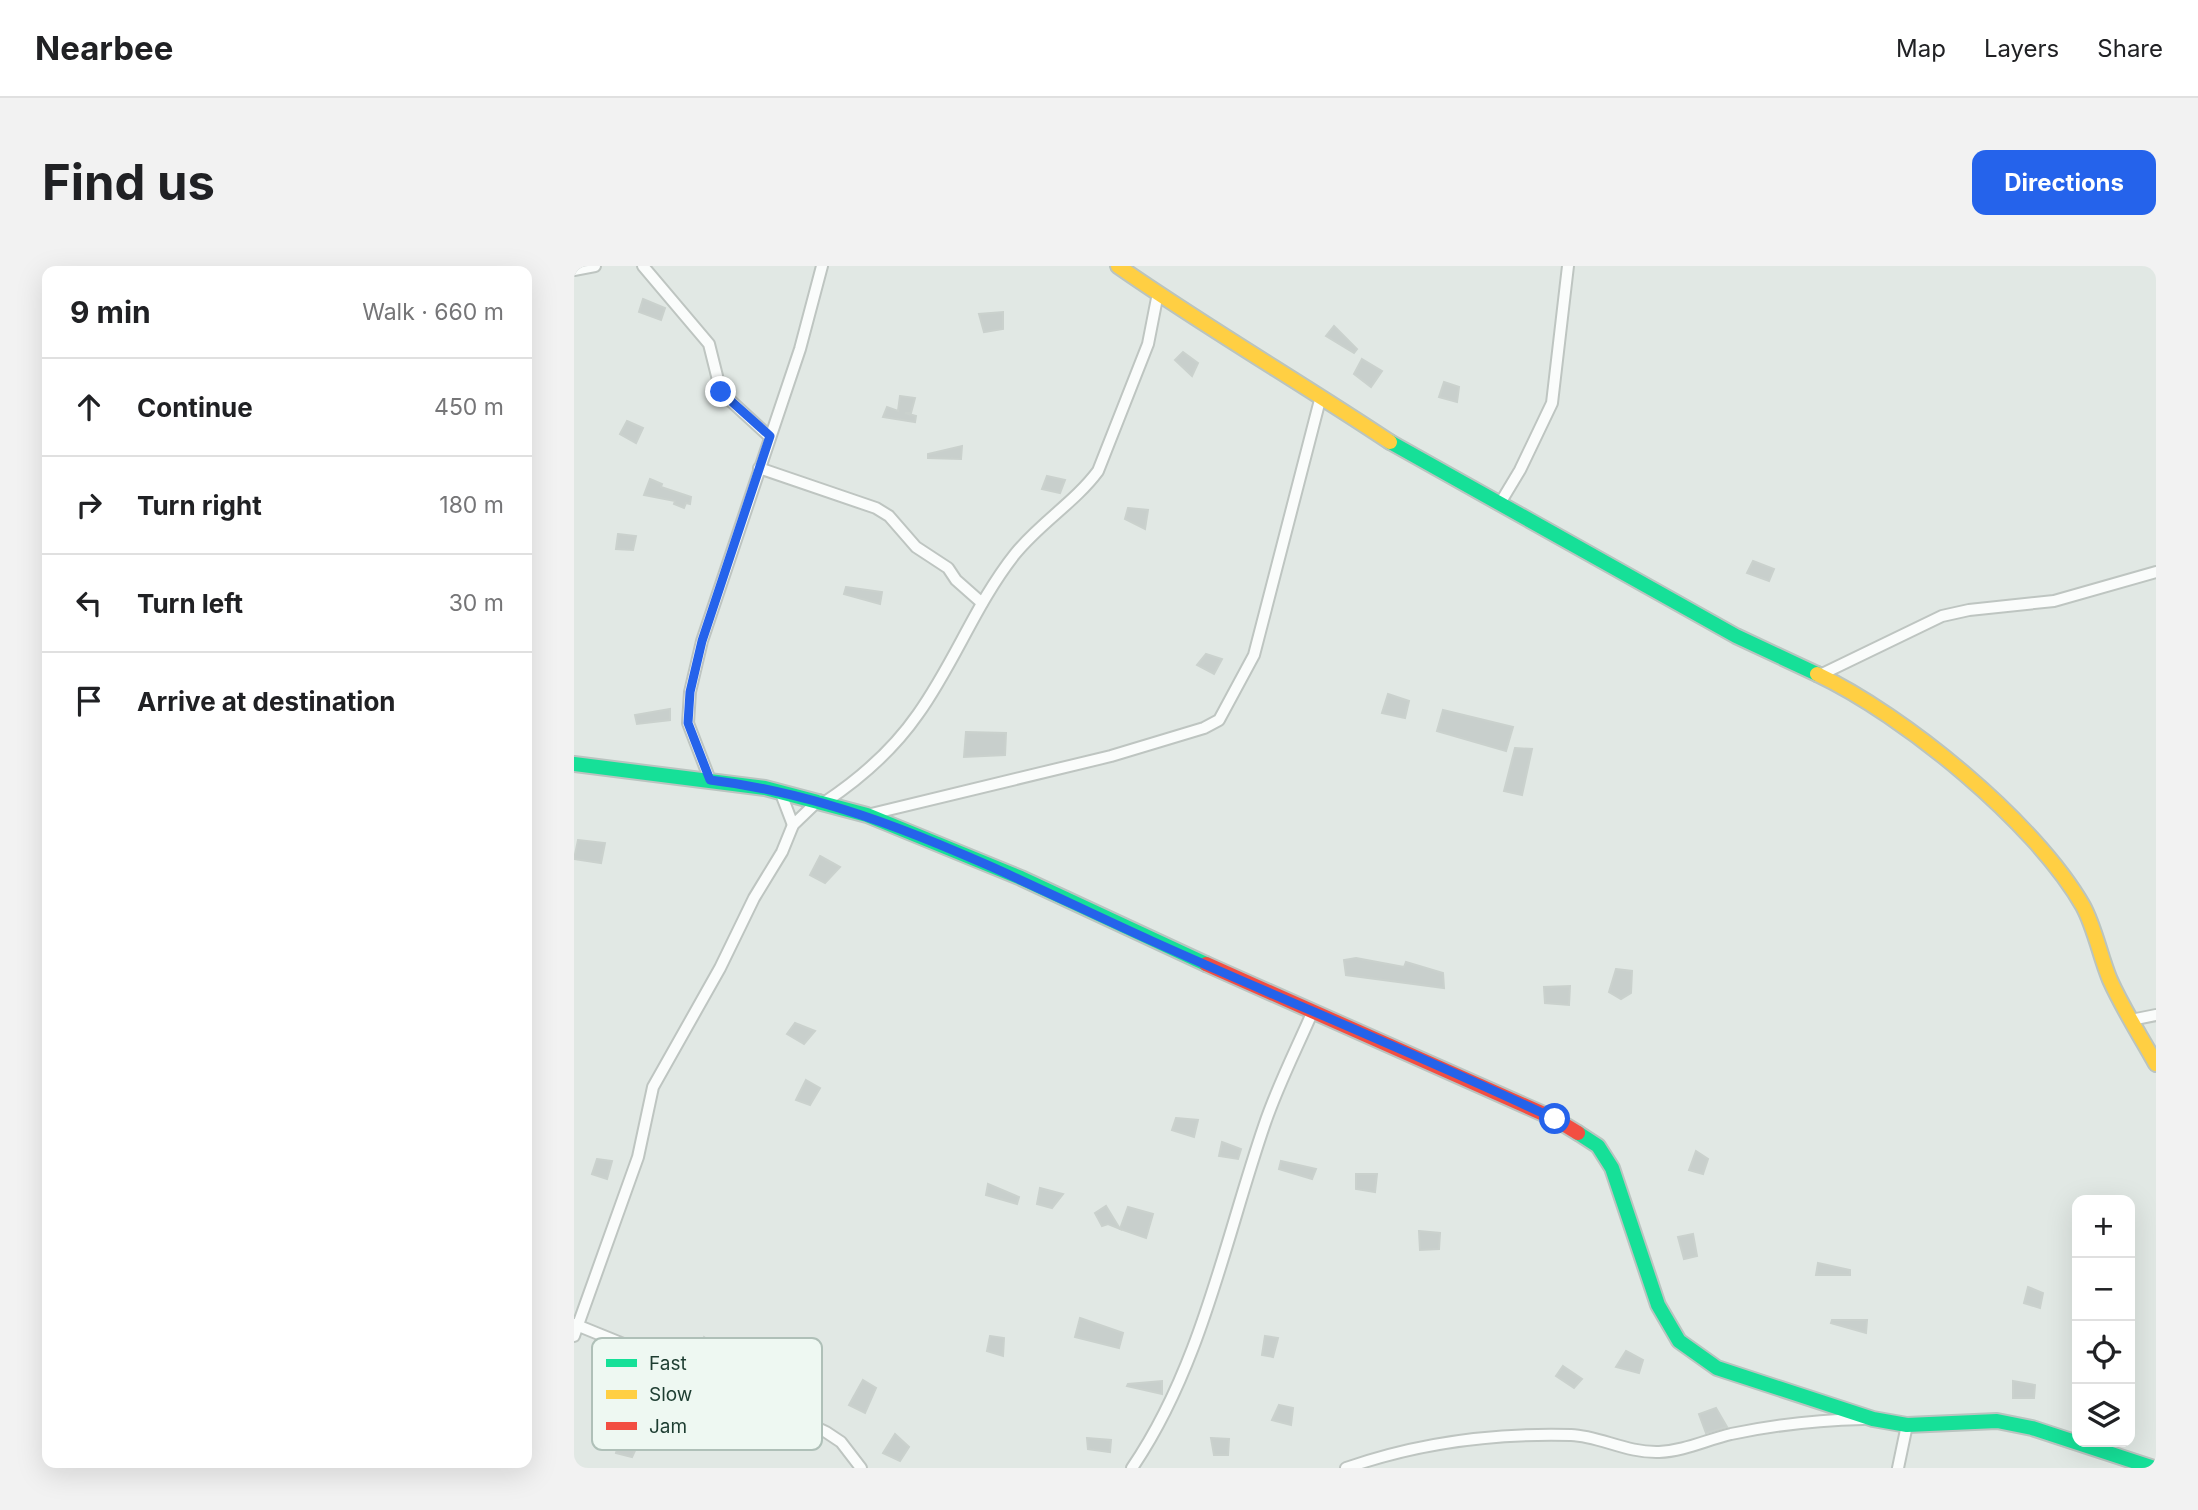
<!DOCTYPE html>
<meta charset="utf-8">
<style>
:root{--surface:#fff;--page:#f2f2f2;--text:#202124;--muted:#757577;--line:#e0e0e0;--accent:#2563eb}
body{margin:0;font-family:Inter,sans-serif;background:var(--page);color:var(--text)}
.controls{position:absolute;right:21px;bottom:21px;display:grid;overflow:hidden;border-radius:14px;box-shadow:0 7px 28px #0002}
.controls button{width:63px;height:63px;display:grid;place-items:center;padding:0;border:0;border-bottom:2px solid var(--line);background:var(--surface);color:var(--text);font:35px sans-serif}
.stop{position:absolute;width:21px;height:21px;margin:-16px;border:5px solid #2563eb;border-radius:50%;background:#fff}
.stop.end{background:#2563eb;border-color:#fff;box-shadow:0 2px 7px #0008}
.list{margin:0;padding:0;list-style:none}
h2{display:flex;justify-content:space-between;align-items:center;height:91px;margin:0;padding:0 28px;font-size:30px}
h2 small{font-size:23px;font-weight:400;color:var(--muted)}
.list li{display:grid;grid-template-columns:46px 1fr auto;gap:21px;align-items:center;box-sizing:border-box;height:98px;padding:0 28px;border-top:2px solid var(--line)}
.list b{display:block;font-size:26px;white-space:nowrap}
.list em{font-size:23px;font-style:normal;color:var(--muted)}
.icon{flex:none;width:38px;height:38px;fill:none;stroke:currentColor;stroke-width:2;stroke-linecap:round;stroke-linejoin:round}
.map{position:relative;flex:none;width:1582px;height:1202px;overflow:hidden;border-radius:14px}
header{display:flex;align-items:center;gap:42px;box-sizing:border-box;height:98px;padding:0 35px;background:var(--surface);border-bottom:2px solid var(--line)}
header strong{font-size:33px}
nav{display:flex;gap:38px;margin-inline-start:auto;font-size:24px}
.intro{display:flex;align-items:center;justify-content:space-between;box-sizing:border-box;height:168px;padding:0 42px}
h1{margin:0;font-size:49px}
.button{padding:18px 32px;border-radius:14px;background:var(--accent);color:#fff;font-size:24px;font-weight:700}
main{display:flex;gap:42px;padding:0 42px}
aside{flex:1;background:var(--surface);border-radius:14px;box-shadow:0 7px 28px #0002}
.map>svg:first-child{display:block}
</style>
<header>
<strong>Nearbee</strong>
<nav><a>Map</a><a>Layers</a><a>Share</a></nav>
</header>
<div class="intro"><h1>Find us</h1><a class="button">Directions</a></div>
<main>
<aside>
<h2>9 min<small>Walk · 660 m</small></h2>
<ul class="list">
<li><svg class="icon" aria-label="ahead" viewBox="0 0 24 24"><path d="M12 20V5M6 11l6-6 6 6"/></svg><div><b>Continue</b></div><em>450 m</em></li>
<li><svg class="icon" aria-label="right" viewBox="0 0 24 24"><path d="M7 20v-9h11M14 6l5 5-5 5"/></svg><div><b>Turn right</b></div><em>180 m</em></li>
<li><svg class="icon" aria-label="left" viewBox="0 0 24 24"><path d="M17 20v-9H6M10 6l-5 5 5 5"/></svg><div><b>Turn left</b></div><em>30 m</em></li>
<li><svg class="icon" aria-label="arrive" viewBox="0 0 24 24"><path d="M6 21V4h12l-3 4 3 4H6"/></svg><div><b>Arrive at destination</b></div></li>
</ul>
</aside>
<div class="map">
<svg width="1582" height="1202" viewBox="0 0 1582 1202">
<rect width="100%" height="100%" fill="#e1e8e4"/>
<g fill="#c8cfcc" stroke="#cad1cd" stroke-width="2">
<path d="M69 33 91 42 87 54 65 46Z"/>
<path d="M429 46V63L410 66 405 48Z"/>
<path d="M760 60 783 83 780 87 752 70Z"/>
<path d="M609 86 624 97 618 110 601 94Z"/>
<path d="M788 93 808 105 797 121 780 108Z"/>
<path d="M870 116 885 121 883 136 865 131Z"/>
<path d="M326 130 341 132 337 147H331L342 150 341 156 309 151 313 141 324 145Z"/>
<path d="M53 155 69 162 62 177 46 168Z"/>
<path d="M388 180 387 193 354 192V188Z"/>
<path d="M473 210 491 214 486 227 468 223Z"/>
<path d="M76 213 88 218 87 221 117 231 116 238 112 237 110 242 100 238 101 235 70 229Z"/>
<path d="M554 242 574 244 571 263 551 253Z"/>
<path d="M44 268 62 270 59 284 42 283Z"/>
<path d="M1179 295 1200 303 1195 315 1173 307Z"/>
<path d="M272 321 308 326 306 338 270 328Z"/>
<path d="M632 388 648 393 640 408 623 399Z"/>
<path d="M814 428 835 435 831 452 808 447Z"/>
<path d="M96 443V454L63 458 61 449Z"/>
<path d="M869 444 939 461 932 485 863 465Z"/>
<path d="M392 466 432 467 431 489 390 491Z"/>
<path d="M941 482 958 483 948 529 930 525Z"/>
<path d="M4 574 31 577 27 597 0 593Z"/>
<path d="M246 590 266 601 251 617 236 609Z"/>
<path d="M782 692 830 701 832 696 869 707 870 722 772 709 770 694Z"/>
<path d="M1042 703 1058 705 1057 727 1047 733 1035 726Z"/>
<path d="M996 720 995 739 971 737 970 721Z"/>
<path d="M221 757 241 765 230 778 213 768Z"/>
<path d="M232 814 246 822 236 839 222 834Z"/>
<path d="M602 852 624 854 620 871 598 864Z"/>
<path d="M648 876 667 883 664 893 645 890Z"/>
<path d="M1122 885 1134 893 1129 908 1115 904Z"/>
<path d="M23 893 38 895 33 913 18 908Z"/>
<path d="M707 895 742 903 738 913 705 903Z"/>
<path d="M782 908H803L801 926 782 923Z"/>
<path d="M414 918 445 931 443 938 412 929Z"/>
<path d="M466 922 489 928 478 942 463 938Z"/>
<path d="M532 940 546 963 534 958 528 960 521 947Z"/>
<path d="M554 941 579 948 572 972 546 963Z"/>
<path d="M845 965 866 967 865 983 846 984Z"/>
<path d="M1119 968 1123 990 1110 993 1104 971Z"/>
<path d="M1244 997 1276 1004V1009H1242Z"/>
<path d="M1454 1021 1469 1027 1466 1042 1450 1037Z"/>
<path d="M506 1052 549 1067 545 1082 501 1071Z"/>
<path d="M1258 1054H1293L1292 1067 1257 1057Z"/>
<path d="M416 1070 430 1072 429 1090 413 1085Z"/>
<path d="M691 1070 704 1072 699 1091 688 1089Z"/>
<path d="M130 1071 139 1078 126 1101 118 1097Z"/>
<path d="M1052 1085 1069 1094 1065 1107 1042 1101Z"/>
<path d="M989 1100 1008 1113 1000 1122 982 1110Z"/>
<path d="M289 1114 302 1122 291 1147 275 1139Z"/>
<path d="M588 1115V1128L553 1120 554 1118Z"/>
<path d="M1439 1115 1461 1119 1460 1132H1439Z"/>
<path d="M705 1139 719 1142 717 1159 698 1154Z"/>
<path d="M1142 1142 1153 1161 1132 1167 1125 1148Z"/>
<path d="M321 1168 335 1181 326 1195 309 1187Z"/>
<path d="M47 1169 66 1174 58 1191 42 1187Z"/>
<path d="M513 1172 537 1174 536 1186 514 1183Z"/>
<path d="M637 1172 655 1173 654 1189H640Z"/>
</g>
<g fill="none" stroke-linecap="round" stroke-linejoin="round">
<g stroke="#bec5c1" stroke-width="14">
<g id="street">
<path d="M69 0 135 78 147 126 196 171"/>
<path d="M0 4 21 0"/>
<path d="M185 202 302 242 315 250 342 281 374 302 382 314 408 337"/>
<path d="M925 239 946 204 978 137 994 0"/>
<path d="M1246 409 1368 350 1395 344 1480 335 1582 306"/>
<path d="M136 514 114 457 116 426 128 375 226 83 248 0"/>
<path d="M206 525 219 559"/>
<path d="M251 536C287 512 319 484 344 448 380 398 402 337 441 288 466 257 501 236 524 205L574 78 584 27"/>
<path d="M293 549 537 490 630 462 645 454 680 389 747 130"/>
<path d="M1557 754 1582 749"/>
<path d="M0 1058 170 1127 252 1166 267 1176 287 1202"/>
<path d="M0 1070 64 891 79 821 146 702 180 632 208 586 219 559 245 534"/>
<path d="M558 1202C627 1101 651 974 690 860 703 821 722 784 738 747"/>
<path d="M772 1202C843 1177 922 1167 997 1169 1026 1170 1052 1187 1085 1186 1110 1185 1132 1174 1157 1168 1200 1159 1245 1154 1289 1153"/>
<path d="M1324 1202 1333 1159"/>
</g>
</g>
<g stroke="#bac4c0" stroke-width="18">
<g id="fast">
<path d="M816 176 1162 370 1243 408"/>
<path d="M0 498 191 522 293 549 447 612 632 698"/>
<path d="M1004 867 1024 880 1038 902 1084 1039 1105 1075 1143 1102 1299 1153 1333 1159 1423 1155 1458 1162 1580 1202"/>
</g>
</g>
<g stroke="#bac4c0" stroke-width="18">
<g id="slow">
<path d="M544 0C633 62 726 116 816 176"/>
<path d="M1243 408C1330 449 1461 556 1509 640 1521 662 1526 690 1536 714 1549 743 1567 771 1582 798"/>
</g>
</g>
<g stroke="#bac4c0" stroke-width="18">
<path id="jam" d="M632 698 981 853 1004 867"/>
</g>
<use href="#street" stroke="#fafcfb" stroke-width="10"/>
<use href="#fast" stroke="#16e098" stroke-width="14"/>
<use href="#slow" stroke="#ffcf43" stroke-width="14"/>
<use href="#jam" stroke="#f24e42" stroke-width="14"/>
</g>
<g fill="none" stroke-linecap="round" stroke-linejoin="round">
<path stroke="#2563eb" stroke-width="9" d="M147 126 196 170 128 375 116 426 114 457 136 514C295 533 434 610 578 675 711 735 848 790 981 853"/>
</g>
<rect x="18" y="1072" width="230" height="112" rx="10" fill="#eef8f2" stroke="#afc0b8" stroke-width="2"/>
<rect x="32" y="1093" width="31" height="8" fill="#16e098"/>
<rect x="32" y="1124" width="31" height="9" fill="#ffcf43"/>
<rect x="32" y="1156" width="31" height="8" fill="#f24e42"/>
<g font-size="19" fill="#1d3d31">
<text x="75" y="1104">Fast</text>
<text x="75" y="1135">Slow</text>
<text x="75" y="1167">Jam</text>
</g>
</svg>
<div class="controls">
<button>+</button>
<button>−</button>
<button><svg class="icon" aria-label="locate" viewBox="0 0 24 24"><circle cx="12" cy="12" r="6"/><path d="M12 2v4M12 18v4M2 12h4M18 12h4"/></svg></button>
<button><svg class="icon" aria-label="layers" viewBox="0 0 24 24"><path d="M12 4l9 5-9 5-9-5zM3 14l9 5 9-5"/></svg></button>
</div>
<div class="stop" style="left:981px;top:853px"></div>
<div class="stop end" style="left:147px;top:126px"></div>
</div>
</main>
